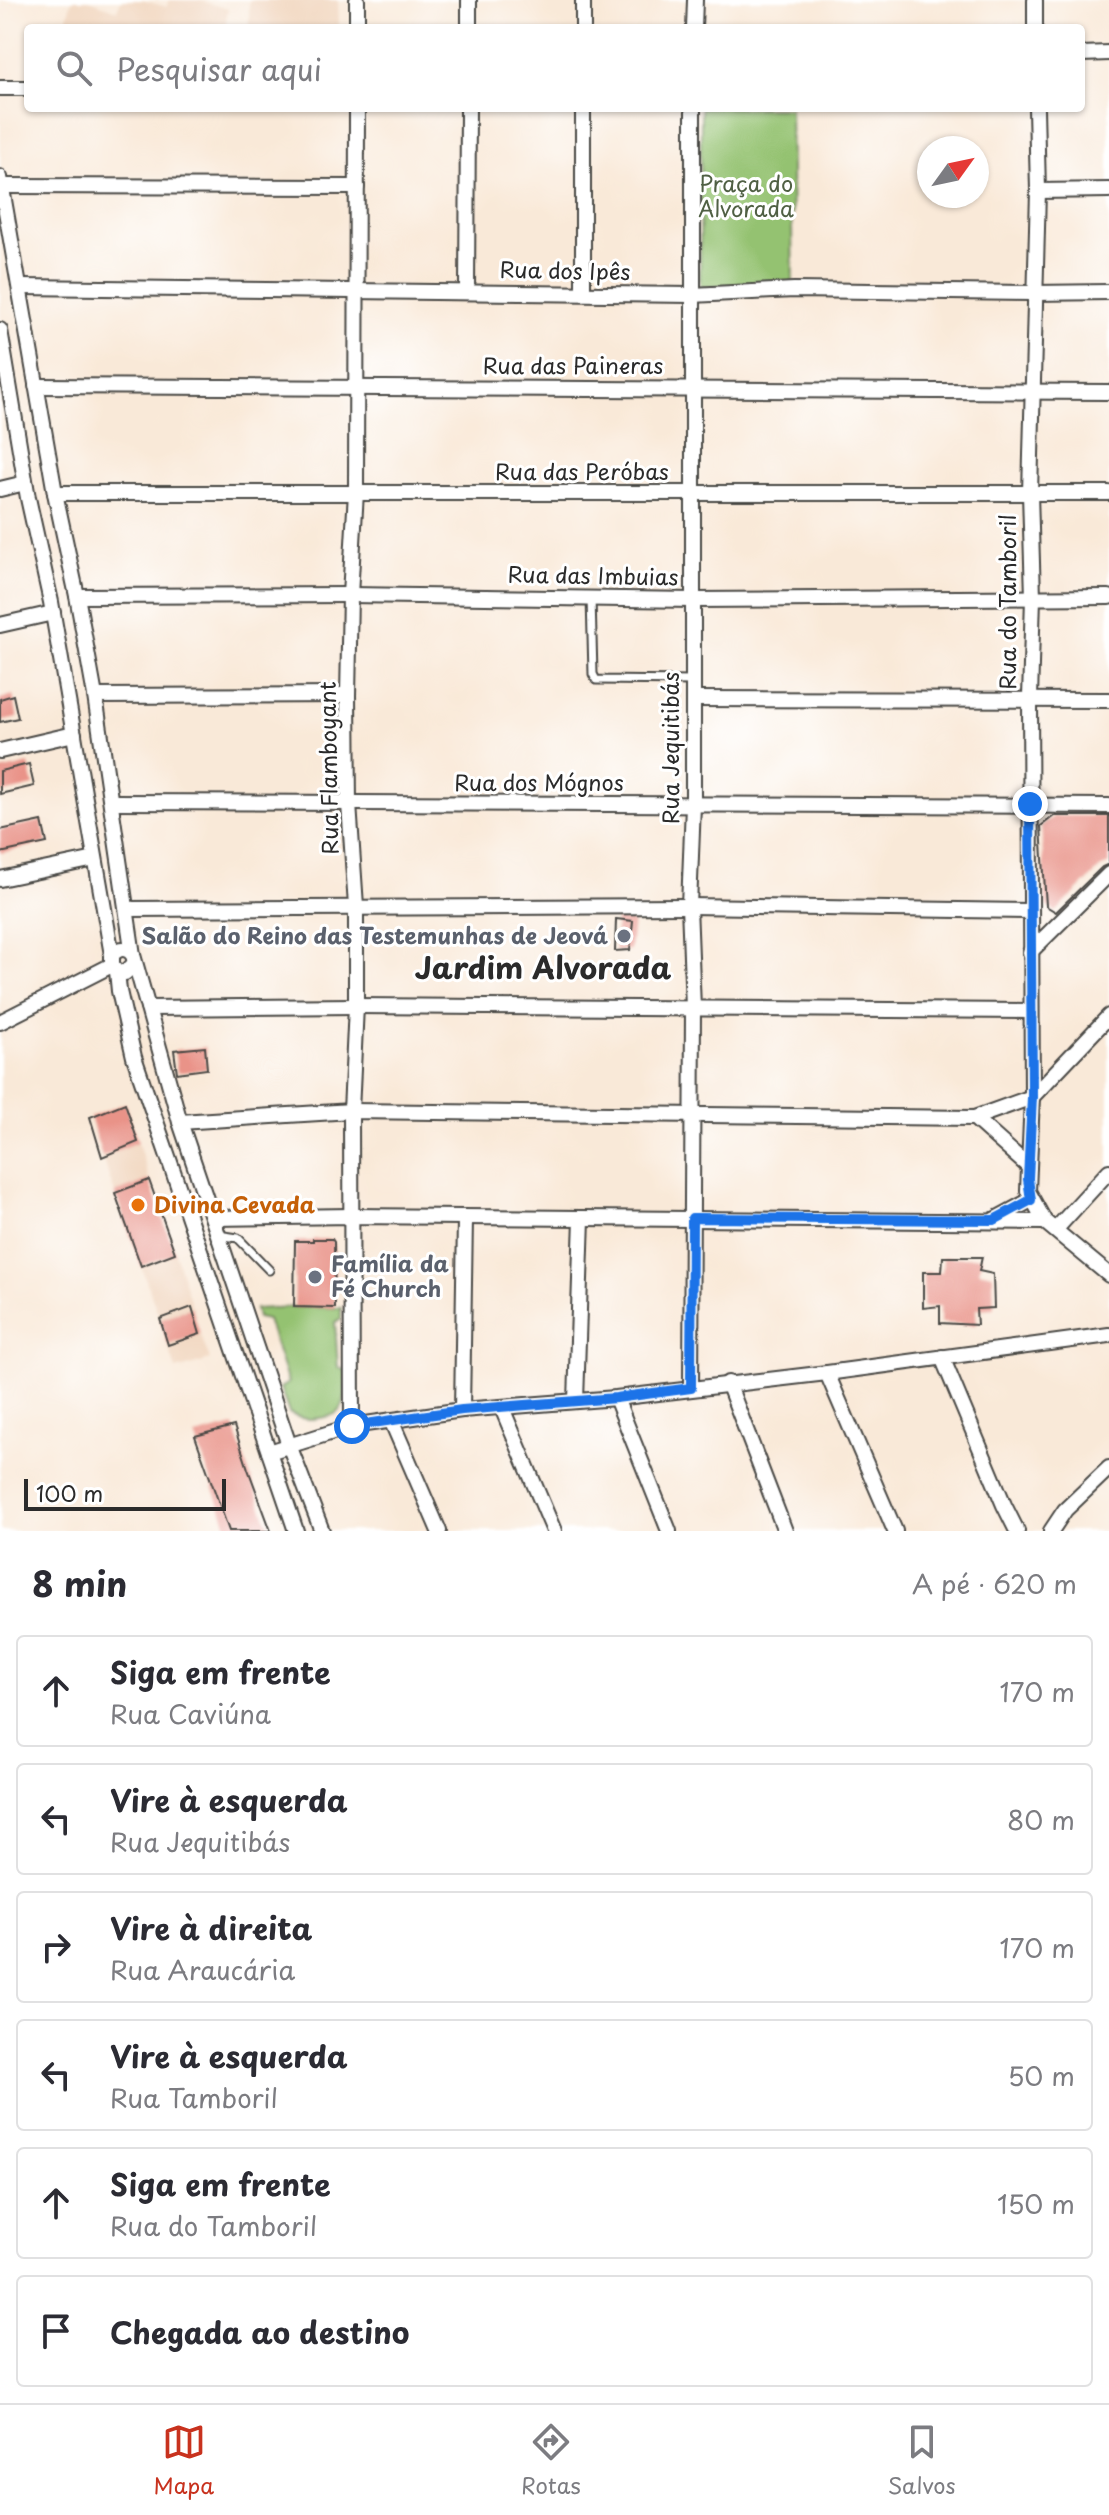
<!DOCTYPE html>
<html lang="pt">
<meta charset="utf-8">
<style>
:root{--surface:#fff;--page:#f2f2f3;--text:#2b2b33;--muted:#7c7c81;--line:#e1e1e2;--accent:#c8321e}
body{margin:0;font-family:"Playpen Sans",sans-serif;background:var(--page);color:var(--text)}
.compass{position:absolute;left:917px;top:136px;width:72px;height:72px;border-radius:50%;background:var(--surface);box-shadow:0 2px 6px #0004;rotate:57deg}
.scale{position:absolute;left:24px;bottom:20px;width:202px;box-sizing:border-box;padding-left:8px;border:4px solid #2b2b2b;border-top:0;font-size:22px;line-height:28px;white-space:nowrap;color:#2b2b2b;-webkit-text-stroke:6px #fff;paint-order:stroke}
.stop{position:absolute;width:24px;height:24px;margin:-18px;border:6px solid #1a73e8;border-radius:50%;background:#fff}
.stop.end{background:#1a73e8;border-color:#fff;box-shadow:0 2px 8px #0008}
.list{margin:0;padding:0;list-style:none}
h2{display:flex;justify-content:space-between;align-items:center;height:104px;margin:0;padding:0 32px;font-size:34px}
h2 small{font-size:26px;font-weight:400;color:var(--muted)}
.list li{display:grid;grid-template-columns:52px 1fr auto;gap:24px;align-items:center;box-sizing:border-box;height:112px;margin:0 16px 16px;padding:0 16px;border:2px solid var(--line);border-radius:8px}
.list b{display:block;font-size:30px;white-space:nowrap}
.list p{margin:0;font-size:26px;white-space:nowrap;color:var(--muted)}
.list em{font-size:26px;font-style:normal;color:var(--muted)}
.icon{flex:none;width:44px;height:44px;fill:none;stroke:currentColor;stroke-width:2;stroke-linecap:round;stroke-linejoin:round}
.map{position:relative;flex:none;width:1109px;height:1531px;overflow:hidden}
.search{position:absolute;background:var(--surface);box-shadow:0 2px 6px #0004;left:24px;right:24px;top:24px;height:88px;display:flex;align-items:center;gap:20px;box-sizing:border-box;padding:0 28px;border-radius:8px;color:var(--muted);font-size:30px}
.sheet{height:872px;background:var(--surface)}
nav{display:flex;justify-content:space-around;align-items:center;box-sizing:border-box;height:112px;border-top:2px solid var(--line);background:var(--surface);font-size:22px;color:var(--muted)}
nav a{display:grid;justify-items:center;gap:4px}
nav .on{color:var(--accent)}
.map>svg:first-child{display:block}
</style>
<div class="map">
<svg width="1109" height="1531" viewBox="0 0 1109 1531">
<rect width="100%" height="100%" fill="#fff"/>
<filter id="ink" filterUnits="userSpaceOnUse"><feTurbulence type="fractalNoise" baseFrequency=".0125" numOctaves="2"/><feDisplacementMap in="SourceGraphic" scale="16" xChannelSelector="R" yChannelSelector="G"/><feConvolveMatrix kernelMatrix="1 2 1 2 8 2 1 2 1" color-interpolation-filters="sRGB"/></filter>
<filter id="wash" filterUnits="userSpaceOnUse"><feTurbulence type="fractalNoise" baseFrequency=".006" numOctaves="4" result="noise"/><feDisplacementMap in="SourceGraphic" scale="32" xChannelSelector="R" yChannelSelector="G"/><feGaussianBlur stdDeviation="1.8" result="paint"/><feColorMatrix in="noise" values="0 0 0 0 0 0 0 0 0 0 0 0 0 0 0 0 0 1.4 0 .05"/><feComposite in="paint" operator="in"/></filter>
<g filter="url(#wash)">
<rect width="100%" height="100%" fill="#f9e9d8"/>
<g fill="#f1d5bd">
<path d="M72 0H89L117 10 121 0H142L167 7 170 0H199L228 9 225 28H64Z"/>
<path d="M249 0H338L339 28H249Z"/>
<path d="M138 1142 149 1180 115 1193 102 1157Z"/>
<path d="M175 1253 192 1307 160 1319 141 1266Z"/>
<path d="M200 1334 210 1360 176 1370 168 1345Z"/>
</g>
<g fill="#94c271" stroke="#60764e" stroke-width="2">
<path d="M701 108H790L793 286 700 287Z"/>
<path d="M294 1307 341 1308V1319L335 1322 338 1368 346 1370C345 1396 350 1415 320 1418 307 1420 300 1419 289 1413L280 1388 288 1383 267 1320 257 1318 255 1309Z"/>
</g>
<g id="blocks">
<g fill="#e99388">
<path d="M13 695 18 718 0 722V699Z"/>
<path d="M29 764 34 786 0 794V771Z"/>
<path d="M1054 816H1109V864L1102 867 1056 912 1046 906 1041 826Z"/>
<path d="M42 821 47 843 0 853V830Z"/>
<path d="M616 919 633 921 630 950 615 951Z"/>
<path d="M205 1047 207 1069 177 1073 174 1050Z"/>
<path d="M125 1103 138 1142 102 1157 90 1117Z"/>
<path d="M149 1180 175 1253 141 1266 115 1193Z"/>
<path d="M313 1239H332L334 1242 335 1308 294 1307 295 1241H313Z"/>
<path d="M943 1257H982L979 1271 993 1274 994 1308 976 1309 977 1325 940 1323V1306L923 1308V1272H942Z"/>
<path d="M192 1307 200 1334 168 1345 160 1319Z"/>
<path d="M234 1426 248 1469 271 1531H229L195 1436Z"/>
</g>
</g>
</g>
<g filter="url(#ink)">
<use href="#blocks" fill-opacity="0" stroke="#4a4845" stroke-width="2"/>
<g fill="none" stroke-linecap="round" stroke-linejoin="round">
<g stroke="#4a4845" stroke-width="11">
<g id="lane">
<path d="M591 598 593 674 596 680 693 681"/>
<path d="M218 1235 238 1238 269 1270"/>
</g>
</g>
<g stroke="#4a4845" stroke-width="18">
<g id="street">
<path d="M357 0V28"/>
<path d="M583 0V28"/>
<path d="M1035 0V28"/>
<path d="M469 28V0"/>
<path d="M694 28 695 0"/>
<path d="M1081 54 1109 53"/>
<path d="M0 88H28"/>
<path d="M583 108V293"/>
<path d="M1036 108 1038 191 1030 493 1033 597 1030 698 1032 1097 1028 1191 1045 1222 1109 1275"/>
<path d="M0 177 55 493 77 596 95 696 133 955"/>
<path d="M2 186 357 187"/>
<path d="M1038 191 1109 190"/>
<path d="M21 287 692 295 794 290 1034 293 1109 292"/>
<path d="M467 292 468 108"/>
<path d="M0 330 28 498 51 602 112 955V965L117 971 125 973 134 964"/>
<path d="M36 386 1109 392"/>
<path d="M0 489 25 483"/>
<path d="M55 493H1109"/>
<path d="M77 596 350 595 694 600 1109 597"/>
<path d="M0 625 53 613"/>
<path d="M95 696 348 695"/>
<path d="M693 699 1109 700"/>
<path d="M0 751 74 734"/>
<path d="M112 802 1109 806"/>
<path d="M0 879 95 859"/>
<path d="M127 909 689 906 1031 911"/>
<path d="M1030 952 1109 874"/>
<path d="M112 955C119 947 127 947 133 955L180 1122 289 1445 322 1531"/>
<path d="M117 971 119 991 134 1057 296 1531"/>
<path d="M148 1008 356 1006 1030 1011"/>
<path d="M0 1022 112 965"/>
<path d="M974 1118 1029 1167"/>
<path d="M180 1122 351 1111 974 1118 1032 1097 1109 1016"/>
<path d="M213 1218 352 1216 1045 1222"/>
<path d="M994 1220 1031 1200"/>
<path d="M1056 1229 1109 1171"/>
<path d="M942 1357 1004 1505 1017 1531"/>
<path d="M827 1373 895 1531"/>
<path d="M728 1383 785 1531"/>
<path d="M691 1388 693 1008 689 906 693 805V108"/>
<path d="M616 1398 669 1531"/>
<path d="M576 1401 582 1218"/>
<path d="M502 1408 554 1531"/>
<path d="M462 1410 465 1219"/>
<path d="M391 1420 439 1531"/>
<path d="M352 1426 351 1111 356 1006V906L349 804 348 695 350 595 356 492 357 108"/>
<path d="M269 1452 352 1426 462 1410 616 1398 827 1373 1109 1335"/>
<path d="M1051 1531 1065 1510 1109 1468"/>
</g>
</g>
<use href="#lane" stroke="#fff" stroke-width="7"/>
<use href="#street" stroke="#fff" stroke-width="14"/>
</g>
</g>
<g fill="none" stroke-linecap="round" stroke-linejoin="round" filter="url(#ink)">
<path stroke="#1a73e8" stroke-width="10" d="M352 1426 462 1410 616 1398 691 1388 692 1218 994 1220 1031 1200 1028 1179 1032 1097 1030 804"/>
</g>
<g fill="#6b7280" stroke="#fff" stroke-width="3">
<circle cx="624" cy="936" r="8"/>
<circle cx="315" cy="1277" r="8"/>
</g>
<circle fill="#e8710a" stroke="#fff" stroke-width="3" cx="138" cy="1205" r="8"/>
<g text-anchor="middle" stroke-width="6" stroke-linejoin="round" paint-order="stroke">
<g font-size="22" fill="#506044" stroke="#fff">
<text x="746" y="192">Praça do<tspan x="746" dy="25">Alvorada</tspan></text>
</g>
<g font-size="22" fill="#2b2b2b" stroke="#fff">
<text transform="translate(565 271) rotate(1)" y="8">Rua dos Ipês</text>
<text x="573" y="374">Rua das Paineras</text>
<text x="582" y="480">Rua das Peróbas</text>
<text transform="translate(593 576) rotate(1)" y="8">Rua das Imbuias</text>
<text transform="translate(1008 602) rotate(-90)" y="8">Rua do Tamboril</text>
<text transform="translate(671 748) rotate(-90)" y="8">Rua Jequitibás</text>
<text transform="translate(329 768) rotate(-91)" y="8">Rua Flamboyant</text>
<text x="539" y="791">Rua dos Mógnos</text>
</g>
<g font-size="22" font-weight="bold" fill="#5b616d" stroke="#fff" text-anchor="end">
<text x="608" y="944">Salão do Reino das Testemunhas de Jeová</text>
<text x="331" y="1272" text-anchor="start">Família da<tspan x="331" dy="25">Fé Church</tspan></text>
</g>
<g font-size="22" font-weight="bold" fill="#c56008" stroke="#fff" text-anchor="start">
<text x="154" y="1213">Divina Cevada</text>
</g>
<g font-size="30" font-weight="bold" fill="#2b2b2b" stroke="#fff">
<text x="543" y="979">Jardim Alvorada</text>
</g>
</g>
</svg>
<svg class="compass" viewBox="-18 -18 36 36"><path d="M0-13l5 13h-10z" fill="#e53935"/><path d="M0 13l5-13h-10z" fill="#7c7c81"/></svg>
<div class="scale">100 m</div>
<div class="stop" style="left:352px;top:1426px"></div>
<div class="stop end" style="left:1030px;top:804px"></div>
<div class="search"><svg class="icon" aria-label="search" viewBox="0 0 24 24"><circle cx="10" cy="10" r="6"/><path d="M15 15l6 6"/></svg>Pesquisar aqui</div>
</div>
<section class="sheet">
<h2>8 min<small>A pé · 620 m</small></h2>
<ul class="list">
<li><svg class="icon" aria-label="ahead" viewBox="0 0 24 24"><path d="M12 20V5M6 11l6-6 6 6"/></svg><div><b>Siga em frente</b><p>Rua Caviúna</p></div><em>170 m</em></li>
<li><svg class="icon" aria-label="left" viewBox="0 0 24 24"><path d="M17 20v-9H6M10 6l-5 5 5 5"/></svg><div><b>Vire à esquerda</b><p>Rua Jequitibás</p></div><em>80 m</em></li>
<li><svg class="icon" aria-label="right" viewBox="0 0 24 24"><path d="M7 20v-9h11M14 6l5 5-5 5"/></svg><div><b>Vire à direita</b><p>Rua Araucária</p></div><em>170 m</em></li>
<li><svg class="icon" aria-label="left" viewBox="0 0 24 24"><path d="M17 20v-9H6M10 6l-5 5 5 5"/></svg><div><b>Vire à esquerda</b><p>Rua Tamboril</p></div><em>50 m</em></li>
<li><svg class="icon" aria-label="ahead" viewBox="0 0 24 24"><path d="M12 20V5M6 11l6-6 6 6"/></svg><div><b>Siga em frente</b><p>Rua do Tamboril</p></div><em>150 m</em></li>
<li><svg class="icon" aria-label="arrive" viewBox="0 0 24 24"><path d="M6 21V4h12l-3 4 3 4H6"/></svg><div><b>Chegada ao destino</b></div></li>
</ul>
</section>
<nav>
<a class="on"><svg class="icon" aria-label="map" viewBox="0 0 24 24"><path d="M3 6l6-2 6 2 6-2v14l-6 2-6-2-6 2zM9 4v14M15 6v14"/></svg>Mapa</a>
<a><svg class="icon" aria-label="directions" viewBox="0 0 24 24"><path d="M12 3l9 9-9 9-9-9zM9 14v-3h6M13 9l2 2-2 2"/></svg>Rotas</a>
<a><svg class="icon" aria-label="saved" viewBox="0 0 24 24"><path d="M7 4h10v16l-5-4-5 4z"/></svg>Salvos</a>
</nav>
